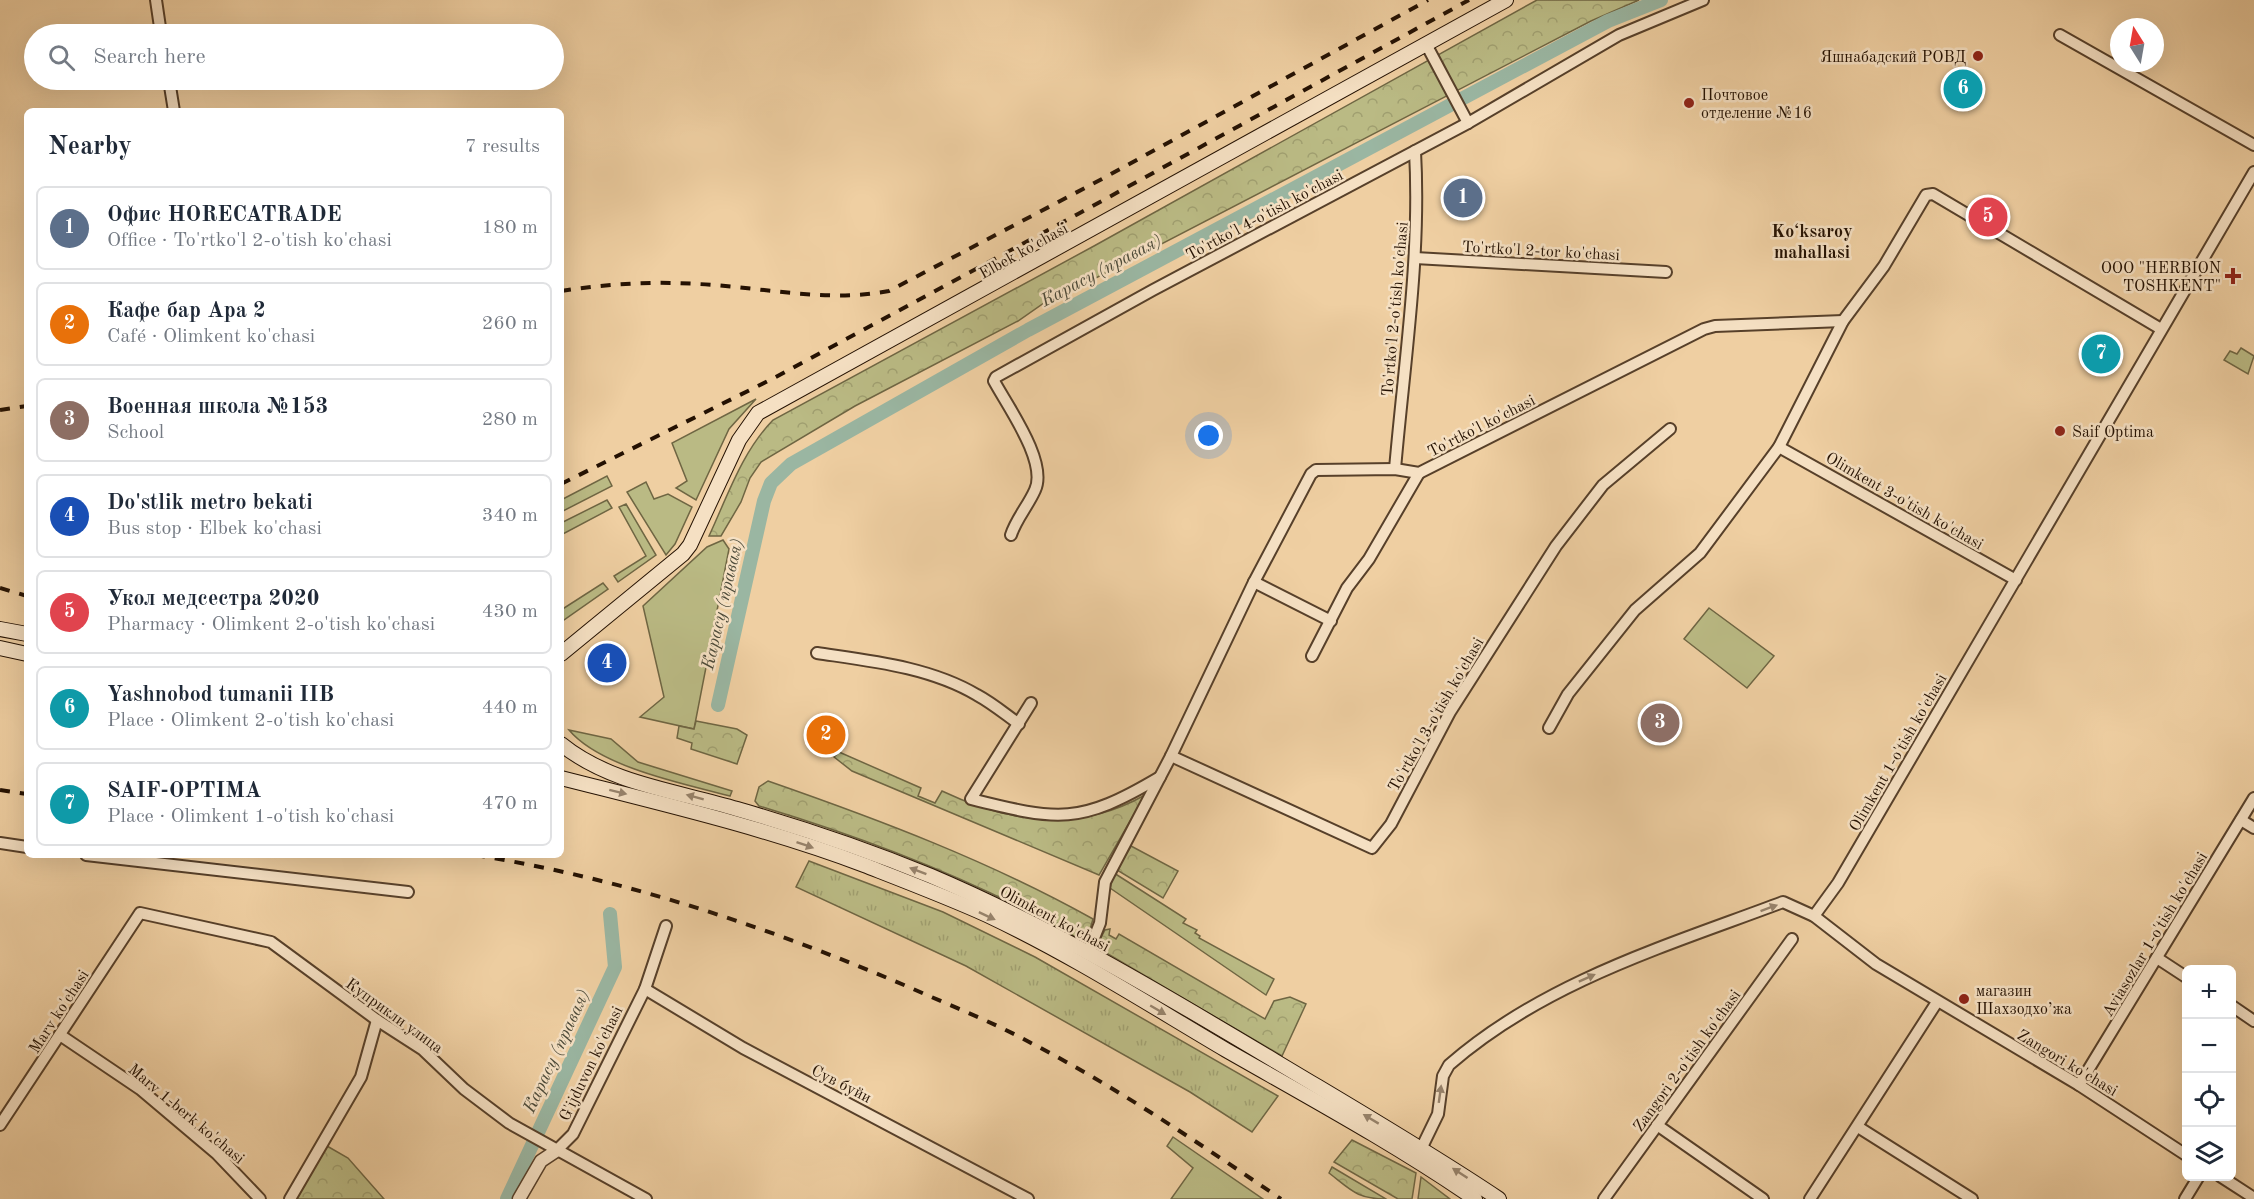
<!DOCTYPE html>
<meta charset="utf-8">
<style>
:root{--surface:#fff;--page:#f2f2f3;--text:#1f2937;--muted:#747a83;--line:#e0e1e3;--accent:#8f2418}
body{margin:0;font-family:"Old Standard TT",serif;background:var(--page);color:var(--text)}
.controls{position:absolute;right:18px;bottom:18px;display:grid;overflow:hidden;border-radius:9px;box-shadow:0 6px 24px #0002}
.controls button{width:54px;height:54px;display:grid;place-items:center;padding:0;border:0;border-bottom:2px solid var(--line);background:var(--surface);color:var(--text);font:30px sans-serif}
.compass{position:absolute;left:2110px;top:18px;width:54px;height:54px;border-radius:50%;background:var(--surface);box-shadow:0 6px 24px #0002;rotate:349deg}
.you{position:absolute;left:1209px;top:436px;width:21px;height:21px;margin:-15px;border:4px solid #fff;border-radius:50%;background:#1a73e8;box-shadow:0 0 0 9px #1a73e833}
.badge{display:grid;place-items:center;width:39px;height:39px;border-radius:50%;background:var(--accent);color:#fff;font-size:20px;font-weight:700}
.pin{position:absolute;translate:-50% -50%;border:3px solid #fff;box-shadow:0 2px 6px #0006}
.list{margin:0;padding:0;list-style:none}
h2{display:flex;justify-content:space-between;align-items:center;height:78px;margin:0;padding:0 24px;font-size:26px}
h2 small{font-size:20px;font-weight:400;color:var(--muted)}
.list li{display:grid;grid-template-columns:39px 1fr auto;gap:18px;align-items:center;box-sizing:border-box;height:84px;margin:0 12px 12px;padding:0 12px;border:2px solid var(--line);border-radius:9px}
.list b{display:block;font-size:22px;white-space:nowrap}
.list p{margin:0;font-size:20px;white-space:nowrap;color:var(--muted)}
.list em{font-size:20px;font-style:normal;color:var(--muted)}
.icon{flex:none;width:33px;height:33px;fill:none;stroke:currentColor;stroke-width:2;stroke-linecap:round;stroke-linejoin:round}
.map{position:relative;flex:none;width:2254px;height:1199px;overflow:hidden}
.search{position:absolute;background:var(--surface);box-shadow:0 6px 24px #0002;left:24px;top:24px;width:540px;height:66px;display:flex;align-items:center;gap:15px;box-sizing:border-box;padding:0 21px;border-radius:33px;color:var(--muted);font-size:22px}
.panel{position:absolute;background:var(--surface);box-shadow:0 6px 24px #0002;left:24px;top:108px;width:540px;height:750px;border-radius:9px}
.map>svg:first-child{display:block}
</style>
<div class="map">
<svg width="2254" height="1199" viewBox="0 0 2254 1199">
<defs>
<pattern id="forest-crowns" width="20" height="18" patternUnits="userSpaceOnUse" patternTransform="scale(1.5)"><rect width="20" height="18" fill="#baba84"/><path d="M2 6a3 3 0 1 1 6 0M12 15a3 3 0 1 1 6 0" fill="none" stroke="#a09f70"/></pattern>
<pattern id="park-tufts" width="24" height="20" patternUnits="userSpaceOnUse" patternTransform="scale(1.5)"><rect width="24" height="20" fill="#baba84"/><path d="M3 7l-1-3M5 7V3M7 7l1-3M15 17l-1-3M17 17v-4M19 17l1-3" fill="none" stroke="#a09f70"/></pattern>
</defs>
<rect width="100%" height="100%" fill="#efcfa2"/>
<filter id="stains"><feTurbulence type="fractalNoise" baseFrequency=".00333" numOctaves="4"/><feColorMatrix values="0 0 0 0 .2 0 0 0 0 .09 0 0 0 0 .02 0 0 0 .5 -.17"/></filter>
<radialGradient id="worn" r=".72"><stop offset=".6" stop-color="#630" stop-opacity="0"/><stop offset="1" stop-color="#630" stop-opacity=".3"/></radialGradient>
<g fill="#baba84" stroke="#6f6643" stroke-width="1.5">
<path d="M2241 348 2254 356 2248 374 2224 360 2230 351 2237 354Z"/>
<path d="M756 399 729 429 696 500 676 488 687 481 672 443Z"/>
<path d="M607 476 612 486 561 512V500Z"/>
<path d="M646 482 654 499 668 494 692 507 675 544 666 555 627 492Z"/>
<path d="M607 500 612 508 561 535V523Z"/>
<path d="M626 504 656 555 618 582 614 576 646 556 619 507Z"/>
<path d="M723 540 729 549 694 729 640 717 664 697 643 606 707 547Z"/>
<path d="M603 583 608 589 561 622V610Z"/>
<path d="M1709 608 1774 656 1747 688 1684 639Z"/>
<path d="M569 730 611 739 638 762 732 791 730 796C684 784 600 767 569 730Z"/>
<path d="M1114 873 1186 919 1183 923 1197 930 1195 933 1200 936 1199 938 1274 979 1266 995 1110 888Z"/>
<path d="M1173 1137 1263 1199H1171L1193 1168 1167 1146Z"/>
<path d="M1421 1177 1450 1199H1418Z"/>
</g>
<g fill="url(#forest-crowns)" stroke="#6f6643" stroke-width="1.5">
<path d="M1537 0H1639L1591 21 1065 294 1054 296 1018 321 855 406 761 462 750 478 741 502 721 536H709C728 495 742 452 773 420L1094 246Z"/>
<path d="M696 721 737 729 747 735 737 764 691 749 692 743 677 738 679 726 694 729Z"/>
<path d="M839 752 921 788 918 796 935 803 942 791C1009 823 1078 833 1145 795L1099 875 852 771 834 757Z"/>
<path d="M768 781C880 820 989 861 1093 919L1086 943C983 883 872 840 759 806L755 801 759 787Z"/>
<path d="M1131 846 1178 871 1163 898 1117 870Z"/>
<path d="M1110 929 1109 935 1116 939 1119 934 1265 1019 1274 1001 1290 997 1306 1004 1282 1056 1096 947 1105 930Z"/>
<path d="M1352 1140 1416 1173 1412 1199H1398L1334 1162Z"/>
<path d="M327 1146 348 1158 384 1199H296Z"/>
<path d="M1332 1167 1386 1199C1357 1199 1351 1190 1329 1173Z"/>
</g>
<path fill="url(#park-tufts)" stroke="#6f6643" stroke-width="1.5" d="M809 861 943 912 1035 957 1278 1096 1252 1132 1190 1092 966 966 796 887Z"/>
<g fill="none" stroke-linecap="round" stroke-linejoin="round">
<g stroke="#9ab6a2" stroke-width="14">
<path d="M718 705 764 501 771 483 791 464 1028 330 1608 21 1661 0"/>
<path d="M507 1199 615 967 610 914"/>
</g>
<g stroke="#57402a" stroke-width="14">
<g id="minor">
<path d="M156 0 161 34"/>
<path d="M2060 35 2254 145"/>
<path d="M1426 44 1468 123"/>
<path d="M169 80 174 111"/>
<path d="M1415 258 1666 272"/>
<path d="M1779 447 2016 580"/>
<path d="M1395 469C1404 364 1421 257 1415 151"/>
<path d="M1011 535C1016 519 1028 506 1035 490 1048 462 1008 407 994 381L996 377 1153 290 1468 123 1619 35 1703 0"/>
<path d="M1254 582 1331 621"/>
<path d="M817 653C871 661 930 667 977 695 992 703 1005 714 1019 724"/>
<path d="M1312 656 1347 588 1369 559 1419 473"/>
<path d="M1031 703 971 799C1059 821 1079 825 1160 777"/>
<path d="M1549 728 1568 694 1635 610 1700 553 1779 447 1843 321 1884 266 1926 195 1933 194 2161 329"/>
<path d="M1171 756 1372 848 1391 824 1450 712 1556 546 1603 485 1670 429"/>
<path d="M2241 820 2254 828"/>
<path d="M0 843 27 847"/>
<path d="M86 855 408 892"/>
<path d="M1814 916 1838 883 2254 172"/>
<path d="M1088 953 1100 923 1105 882 1171 756 1254 582 1311 474 1316 470 1395 469 1419 473 1704 329 1715 326 1843 321"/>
<path d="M2157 958 2186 977"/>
<path d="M645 989 743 1048 1028 1199"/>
<path d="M2232 1006 2254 1021"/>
<path d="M60 1035 140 1089 217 1154 260 1199"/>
<path d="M2079 1085 2254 798"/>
<path d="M0 1125 140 913 271 942 377 1020 422 1049 464 1089 509 1123 646 1199"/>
<path d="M1657 1125 1763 1199"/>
<path d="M1858 1127 1972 1199"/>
<path d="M1421 1149 1438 1114 1443 1076 1449 1065C1544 982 1666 946 1783 902L1814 916 1876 964 2079 1085 2186 1155"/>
<path d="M556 1151 573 1134 645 989 666 926"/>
<path d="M2220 1176 2254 1198"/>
<path d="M290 1199 361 1077 377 1020"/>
<path d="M1604 1199 1792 939"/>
<path d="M1810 1199 1937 1002"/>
<path d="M2185 1199 2199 1176"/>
</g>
</g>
<g stroke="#57402a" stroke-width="15">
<path id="tertiary" d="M519 1199 541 1161 556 1151"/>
</g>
<g stroke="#241102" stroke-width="16">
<g id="secondary">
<path d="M0 629 27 634"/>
<path d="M0 648 27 654"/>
<path d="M561 654 683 554 690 545 739 440 758 413 1506 0"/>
<path d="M561 744C610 784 678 791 737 809 803 828 868 850 931 876 1051 927 1163 994 1275 1061 1350 1106 1426 1150 1499 1199"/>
<path d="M561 778C663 804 766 828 864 865 905 881 947 897 987 915 1070 954 1148 1004 1226 1050 1310 1098 1395 1144 1475 1199"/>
</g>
</g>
<use href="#minor" stroke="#f5e0c3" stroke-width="10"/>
<use href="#tertiary" stroke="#f5e0c3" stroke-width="12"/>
<use href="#secondary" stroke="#f5e0c3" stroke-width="14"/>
<g stroke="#241102" stroke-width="4" stroke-dasharray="10 10" stroke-linecap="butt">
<path d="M561 291C606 284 652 281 698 284 762 287 825 303 889 291L1102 179 1428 0"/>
<path d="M0 410 27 406"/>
<path d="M561 484 774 378 1078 214 1469 0"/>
<path d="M0 588 27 596"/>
<path d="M0 790 27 794"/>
<path d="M475 855C626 879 771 928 911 988 951 1006 993 1022 1031 1043 1118 1088 1200 1144 1281 1199"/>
</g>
</g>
<defs><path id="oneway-solid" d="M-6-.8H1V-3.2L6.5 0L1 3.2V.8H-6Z" transform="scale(1.5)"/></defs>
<g fill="#97836c">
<use href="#oneway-solid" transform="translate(618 792) rotate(14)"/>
<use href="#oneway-solid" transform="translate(695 797) rotate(-165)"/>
<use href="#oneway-solid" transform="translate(805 845) rotate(19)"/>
<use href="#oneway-solid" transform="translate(918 871) rotate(-159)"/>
<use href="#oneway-solid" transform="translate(1769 908) rotate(-20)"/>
<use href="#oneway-solid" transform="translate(987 916) rotate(25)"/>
<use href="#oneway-solid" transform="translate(1587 978) rotate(-24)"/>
<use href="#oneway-solid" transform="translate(1158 1010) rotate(30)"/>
<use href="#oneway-solid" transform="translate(1440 1094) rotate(-82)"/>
<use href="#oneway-solid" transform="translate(1371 1119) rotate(-149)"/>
<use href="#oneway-solid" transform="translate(1460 1173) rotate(-147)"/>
</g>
<g fill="#8f2418" stroke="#f5e0c3" stroke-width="2">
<circle cx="1978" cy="56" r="6"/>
<circle cx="1689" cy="103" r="6"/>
<path d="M2230 267h6v6h6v6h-6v6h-6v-6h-6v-6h6z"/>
<circle cx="2060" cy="431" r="6"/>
<circle cx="1964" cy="999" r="6"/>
</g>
<g text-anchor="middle" stroke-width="5" stroke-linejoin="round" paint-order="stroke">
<g font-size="16" fill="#241102" stroke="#f5e0c3" text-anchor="start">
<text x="1966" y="62" text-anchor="end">Яшнабадский РОВД</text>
<text x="1701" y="100">Почтовое<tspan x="1701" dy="18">отделение №16</tspan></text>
<text x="2221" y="273" text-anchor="end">ООО "HERBION<tspan x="2221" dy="18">TOSHKENT"</tspan></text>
<text x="2072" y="437">Saif Optima</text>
<text x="1976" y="996">магазин<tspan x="1976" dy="18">Шахзодхо’жа</tspan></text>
</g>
<g font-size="16" fill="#241102" stroke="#f5e0c3">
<text transform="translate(1264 214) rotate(-28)" y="6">To'rtko'l 4-o'tish ko'chasi</text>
<text transform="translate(1023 250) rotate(-29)" y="6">Elbek ko'chasi</text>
<text transform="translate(1541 250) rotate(3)" y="6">To'rtko'l 2-tor ko'chasi</text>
<text transform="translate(1394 309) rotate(-85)" y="6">To'rtko'l 2-o'tish ko'chasi</text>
<text transform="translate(1481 425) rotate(-27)" y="6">To'rtko'l ko'chasi</text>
<text transform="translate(1905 500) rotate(30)" y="6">Olimkent 3-o'tish ko'chasi</text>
<text transform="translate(1435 714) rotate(-60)" y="6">To'rtko'l 3-o'tish ko'chasi</text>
<text transform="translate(1897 752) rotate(-60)" y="6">Olimkent 1-o'tish ko'chasi</text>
<text transform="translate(1055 918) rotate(28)" y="6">Olimkent ko'chasi</text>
<text transform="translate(2154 934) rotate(-59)" y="6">Aviasozlar 1-o'tish ko'chasi</text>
<text transform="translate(58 1011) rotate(-57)" y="6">Marv ko'chasi</text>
<text transform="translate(395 1015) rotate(36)" y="6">Куприкли улица</text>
<text transform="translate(1686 1060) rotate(-54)" y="6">Zangori 2-o'tish ko'chasi</text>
<text transform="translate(2068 1062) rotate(31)" y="6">Zangori ko'chasi</text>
<text transform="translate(590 1063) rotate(-64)" y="6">G'ijduvon ko'chasi</text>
<text transform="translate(842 1083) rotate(27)" y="6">Сув буйи</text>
<text transform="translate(187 1113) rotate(40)" y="6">Marv 1-berk ko'chasi</text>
</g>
<g font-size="18" font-weight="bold" fill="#241102" stroke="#f5e0c3">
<text x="1812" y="237">Koʻksaroy<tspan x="1812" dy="21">mahallasi</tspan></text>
</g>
<g font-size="18" font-style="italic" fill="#4d4b3a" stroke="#f5e0c3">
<text transform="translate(1101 270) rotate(-28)" y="6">Карасу (правая)</text>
<text transform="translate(722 604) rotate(-77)" y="6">Карасу (правая)</text>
<text transform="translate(556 1051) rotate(-65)" y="6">Карасу (правая)</text>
</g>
</g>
<rect width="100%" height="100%" filter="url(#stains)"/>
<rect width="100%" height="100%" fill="url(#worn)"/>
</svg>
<div class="controls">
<button>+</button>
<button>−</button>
<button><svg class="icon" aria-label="locate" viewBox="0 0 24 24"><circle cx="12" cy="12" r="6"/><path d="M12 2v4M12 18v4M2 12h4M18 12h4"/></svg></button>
<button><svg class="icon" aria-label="layers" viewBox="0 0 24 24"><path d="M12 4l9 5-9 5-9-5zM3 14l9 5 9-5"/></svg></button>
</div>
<svg class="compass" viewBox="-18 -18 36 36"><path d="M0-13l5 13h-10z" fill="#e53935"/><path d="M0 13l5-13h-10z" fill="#747a83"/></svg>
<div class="you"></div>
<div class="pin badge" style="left:1463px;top:198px;background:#5c6f8a">1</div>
<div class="pin badge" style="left:826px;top:735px;background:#e8710a">2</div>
<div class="pin badge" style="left:1660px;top:723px;background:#8d6e63">3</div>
<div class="pin badge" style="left:607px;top:663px;background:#1a4fb4">4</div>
<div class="pin badge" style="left:1988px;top:217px;background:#e0444e">5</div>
<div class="pin badge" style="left:1963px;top:89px;background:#0f9aa8">6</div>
<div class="pin badge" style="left:2101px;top:354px;background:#0f9aa8">7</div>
<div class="search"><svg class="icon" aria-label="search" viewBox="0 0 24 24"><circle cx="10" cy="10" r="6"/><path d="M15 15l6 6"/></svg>Search here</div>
<section class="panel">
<h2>Nearby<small>7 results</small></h2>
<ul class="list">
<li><span class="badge" style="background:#5c6f8a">1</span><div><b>Офис HORECATRADE</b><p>Office · To'rtko'l 2-o'tish ko'chasi</p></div><em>180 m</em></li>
<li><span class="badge" style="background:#e8710a">2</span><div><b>Кафе бар Ара 2</b><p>Café · Olimkent ko'chasi</p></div><em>260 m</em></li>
<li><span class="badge" style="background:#8d6e63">3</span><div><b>Военная школа №153</b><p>School</p></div><em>280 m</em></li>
<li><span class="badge" style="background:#1a4fb4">4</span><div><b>Do'stlik metro bekati</b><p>Bus stop · Elbek ko'chasi</p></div><em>340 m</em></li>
<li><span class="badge" style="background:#e0444e">5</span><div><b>Укол медсестра 2020</b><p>Pharmacy · Olimkent 2-o'tish ko'chasi</p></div><em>430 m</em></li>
<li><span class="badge" style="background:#0f9aa8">6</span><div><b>Yashnobod tumanii IIB</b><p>Place · Olimkent 2-o'tish ko'chasi</p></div><em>440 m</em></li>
<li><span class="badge" style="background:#0f9aa8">7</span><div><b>SAIF-OPTIMA</b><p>Place · Olimkent 1-o'tish ko'chasi</p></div><em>470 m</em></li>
</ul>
</section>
</div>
